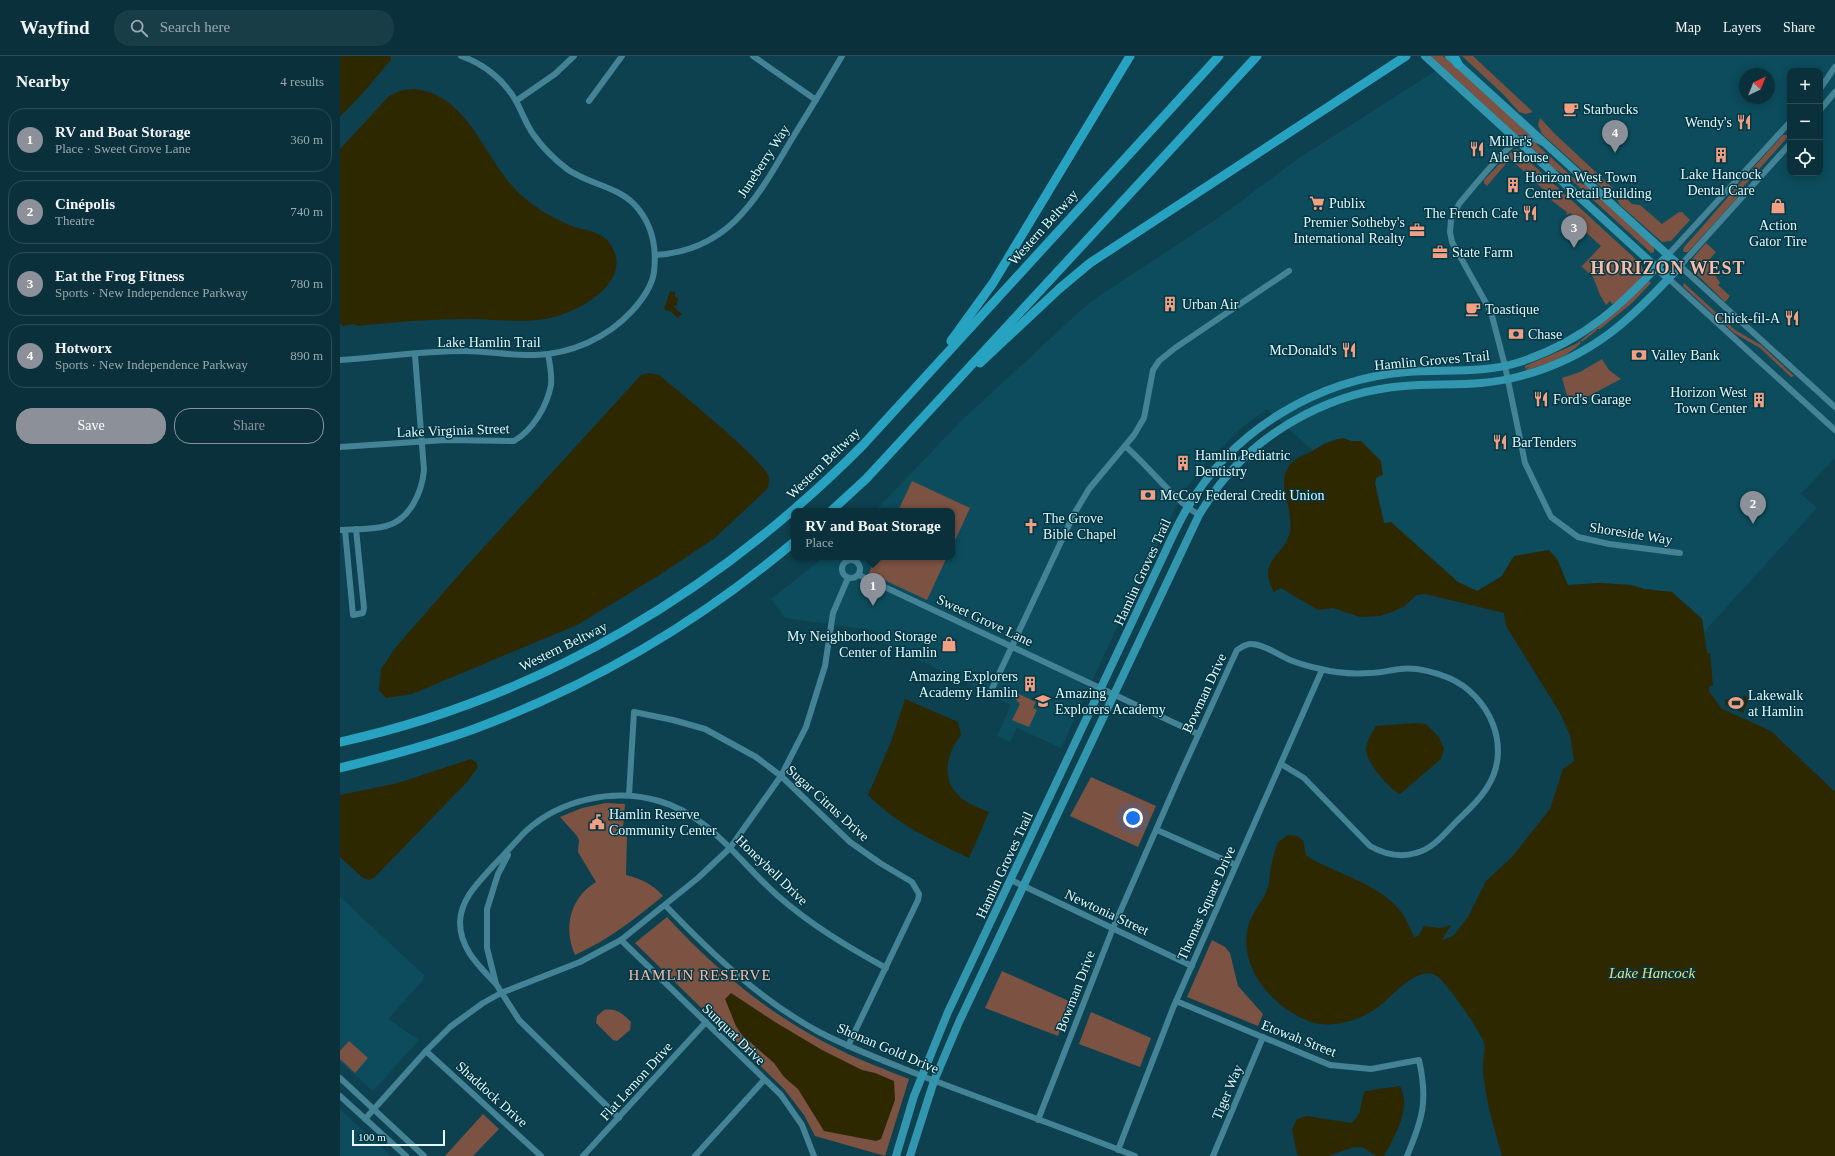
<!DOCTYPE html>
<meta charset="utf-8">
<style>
:root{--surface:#0a313b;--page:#183d46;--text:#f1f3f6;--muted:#99a9af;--line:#2a4c55;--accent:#8c9099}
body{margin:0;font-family:"Times New Roman",serif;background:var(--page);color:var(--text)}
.controls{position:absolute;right:12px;top:12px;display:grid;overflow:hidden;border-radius:8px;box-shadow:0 2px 10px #0003}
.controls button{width:36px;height:36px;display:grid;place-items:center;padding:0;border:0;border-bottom:1px solid var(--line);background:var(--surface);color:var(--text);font:20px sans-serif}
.compass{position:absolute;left:1399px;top:12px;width:36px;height:36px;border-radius:50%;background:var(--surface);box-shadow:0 2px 10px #0003;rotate:43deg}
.scale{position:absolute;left:12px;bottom:10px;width:93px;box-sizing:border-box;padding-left:4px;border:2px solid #e5f8fe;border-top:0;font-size:11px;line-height:14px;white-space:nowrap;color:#e5f8fe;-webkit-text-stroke:3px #003744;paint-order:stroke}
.you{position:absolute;left:793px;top:762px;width:14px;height:14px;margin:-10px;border:3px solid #fff;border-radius:50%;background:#1a73e8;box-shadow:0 0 0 6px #1a73e833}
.badge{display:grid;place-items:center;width:26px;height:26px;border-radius:50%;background:var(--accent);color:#fff;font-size:13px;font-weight:700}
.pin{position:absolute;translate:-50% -33px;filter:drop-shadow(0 1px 2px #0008)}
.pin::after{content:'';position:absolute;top:21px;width:14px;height:12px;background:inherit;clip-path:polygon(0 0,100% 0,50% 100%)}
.popup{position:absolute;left:451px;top:452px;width:164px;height:52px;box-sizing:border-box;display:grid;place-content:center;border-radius:8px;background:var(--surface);filter:drop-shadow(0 1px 3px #0005);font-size:13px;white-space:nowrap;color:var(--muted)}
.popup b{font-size:15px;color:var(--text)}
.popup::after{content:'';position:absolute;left:50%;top:100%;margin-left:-8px;border:8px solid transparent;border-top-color:var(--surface)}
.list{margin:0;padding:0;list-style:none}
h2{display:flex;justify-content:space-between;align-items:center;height:52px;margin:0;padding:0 16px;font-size:17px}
h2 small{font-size:13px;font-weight:400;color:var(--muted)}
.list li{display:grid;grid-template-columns:26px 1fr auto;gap:12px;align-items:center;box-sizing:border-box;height:64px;margin:0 8px 8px;padding:0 8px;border:1px solid var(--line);border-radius:16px}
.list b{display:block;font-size:15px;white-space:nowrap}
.list p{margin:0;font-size:13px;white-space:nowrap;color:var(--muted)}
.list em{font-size:13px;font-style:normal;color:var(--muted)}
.actions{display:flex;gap:8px;padding:12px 16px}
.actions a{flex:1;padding:9px 0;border:1px solid var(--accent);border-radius:16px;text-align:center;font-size:14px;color:var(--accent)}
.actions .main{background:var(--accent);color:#fff}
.icon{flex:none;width:22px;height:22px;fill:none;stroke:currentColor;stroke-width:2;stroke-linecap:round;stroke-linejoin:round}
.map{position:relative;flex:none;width:1495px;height:1100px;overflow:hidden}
header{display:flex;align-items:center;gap:24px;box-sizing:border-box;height:56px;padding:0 20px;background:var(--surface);border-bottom:1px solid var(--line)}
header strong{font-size:19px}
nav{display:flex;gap:22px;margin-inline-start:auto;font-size:14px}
.search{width:280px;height:36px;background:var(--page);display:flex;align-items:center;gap:10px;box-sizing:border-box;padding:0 14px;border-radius:16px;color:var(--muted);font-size:15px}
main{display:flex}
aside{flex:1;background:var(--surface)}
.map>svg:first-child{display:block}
</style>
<header>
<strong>Wayfind</strong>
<div class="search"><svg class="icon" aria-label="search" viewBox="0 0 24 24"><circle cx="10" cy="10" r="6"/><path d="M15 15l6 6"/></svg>Search here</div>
<nav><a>Map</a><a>Layers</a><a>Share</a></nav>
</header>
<main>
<aside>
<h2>Nearby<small>4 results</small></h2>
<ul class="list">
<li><span class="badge">1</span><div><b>RV and Boat Storage</b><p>Place · Sweet Grove Lane</p></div><em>360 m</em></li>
<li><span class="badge">2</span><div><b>Cinépolis</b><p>Theatre</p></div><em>740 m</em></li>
<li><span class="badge">3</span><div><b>Eat the Frog Fitness</b><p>Sports · New Independence Parkway</p></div><em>780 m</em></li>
<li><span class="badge">4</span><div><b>Hotworx</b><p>Sports · New Independence Parkway</p></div><em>890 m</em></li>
</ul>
<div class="actions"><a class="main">Save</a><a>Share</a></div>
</aside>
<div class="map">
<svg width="1495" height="1100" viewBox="0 0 1495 1100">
<rect width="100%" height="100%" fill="#0d414f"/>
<g fill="#0c4c5c" fill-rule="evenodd">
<path d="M1119 0H1495V402L1461 438 1477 452 1364 576 1362 563 1332 536 1304 533 1292 529 1259 527 1228 529 1217 503 1172 502 1162 520 1137 535 1118 526 1051 467H1044L1035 427 1036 422 1040 420 1041 405 1021 385H1011L1003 382 984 387 973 395 927 353 905 369 878 395 876 394 843 436 786 556H784L721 692 677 672 670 686 657 680 671 649 536 583 537 575 445 562 431 543 484 501H612V455H535L621 365 741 254 759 240 881 160 959 102ZM1450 15H1480V117H1450ZM1405 18H1429V42H1405Z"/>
<path d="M0 841 84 919 83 924 48 963 79 984 33 1035 0 1006Z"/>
<path d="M0 1053 5 1058 51 1100H0Z"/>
</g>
<g fill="#7c5243">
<path d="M1091 0H1103L1192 80 1177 79Z"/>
<path d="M1122 0H1133L1193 56 1186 58 1179 56 1163 38Z"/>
<path d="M1200 62 1216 79 1273 132 1267 134 1262 132 1202 78 1198 69Z"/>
<path d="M1443 79H1447V82L1404 130 1396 143 1348 196H1344L1343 194 1344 191C1378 154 1409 115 1443 79Z"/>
<path d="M1192 87H1195L1237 125 1250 132 1310 187 1314 192V196L1311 197 1308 194 1227 120 1214 113 1191 91Z"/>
<path d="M1176 93 1183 95 1191 107 1300 207 1303 214 1301 223 1280 244 1272 248 1270 245 1266 249 1260 239 1253 221 1240 209 1242 210 1261 190 1241 172 1244 169 1230 157 1227 159 1226 157H1228L1211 144 1213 142 1170 103 1147 130 1144 127V124L1172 95Z"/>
<path d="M1279 135 1292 148 1300 149 1322 168 1339 156H1342L1350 164 1331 185 1322 186 1280 149 1277 143Z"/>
<path d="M1366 187 1376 196 1369 204V209L1380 227 1378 229 1390 240 1385 246 1350 212 1352 203Z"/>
<path d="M1309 225 1311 227 1292 247 1260 273H1257L1256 275 1243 285H1240V288C1223 303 1209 307 1187 314L1185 313 1190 311 1185 312V310L1236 288 1274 258Z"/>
<path d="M1344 227 1395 274 1421 289 1454 320 1451 321 1420 292 1394 277 1346 233 1343 230Z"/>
<path d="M1262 303 1269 314 1281 323 1230 350 1222 322 1240 316Z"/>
<path d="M572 425 630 452 612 491V455H558Z"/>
<path d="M536 501H607L587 544 529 517Z"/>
<path d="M670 634 696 646 693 652 697 654 689 671 672 664 680 648 669 636Z"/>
<path d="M751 721 816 750 798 791 730 760Z"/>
<path d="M266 747 285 748 283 771 287 781 286 819C301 823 313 828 323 840 295 863 268 884 235 899 223 871 230 842 256 826L238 796 239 784 237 780 220 761 242 752Z"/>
<path d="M327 861C377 916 434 962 502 995 524 1006 547 1014 569 1023L545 1100 475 1080 464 1059 444 1033 295 887Z"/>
<path d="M872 884 885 891 890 897 898 930 923 958 918 970 847 941Z"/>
<path d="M662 915 731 946 718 980 645 952Z"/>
<path d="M264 954C276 952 283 958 291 966L290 974 277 985 273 984 256 967 257 960Z"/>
<path d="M751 956 811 982 800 1011 739 988Z"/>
<path d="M9 985 28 1002 15 1017 0 1003V995Z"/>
<path d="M143 1058 159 1073 133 1100H105Z"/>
</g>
<g fill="#2e2801">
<path d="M0 0H51V4L22 38 0 61Z"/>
<path d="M75 33C127 39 143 98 174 132 190 149 210 161 232 170 244 174 259 175 268 185 299 224 238 258 205 263 180 267 155 263 130 263 92 263 55 266 18 270L14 268 3 270 0 267V93L49 40 62 34Z"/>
<path d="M330 235 335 236V241L338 242 337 249 333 250 342 258 338 262 329 254 327 255 324 253Z"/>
<path d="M309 317 319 319C337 334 425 405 429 421 430 425 429 429 427 433L375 482 318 520 237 569 72 638 46 642 39 634 41 613 56 591 123 514 301 319Z"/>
<path d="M1003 382 1011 385H1021L1041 405 1043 419 1036 422 1035 427 1044 467 1051 466 1118 526 1137 535 1162 520 1174 500 1209 494 1217 503 1228 529 1259 527 1292 529 1304 533 1332 536 1362 563 1367 597H1370L1373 630H1369V635L1382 653 1431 675 1495 736V1100H1162C1154 1072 1145 1043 1143 1014 1142 1006 1146 995 1144 987 1141 976 1106 926 1097 920 1078 907 1051 942 1037 952 1020 964 992 973 971 966 934 953 898 912 908 871 911 857 924 845 928 831 930 826 929 821 930 816 931 809 935 792 938 787 940 784 945 782 948 779L957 780 963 784 966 799 973 804C1000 818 1036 828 1057 851 1065 859 1069 870 1074 881L1078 880 1084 870 1100 872 1111 869 1102 884 1113 880 1128 861 1146 825 1172 801 1210 753 1223 713 1234 705 1230 679 1220 657 1166 570 1164 557 1085 538 1076 539 1065 550 1052 556 1040 560 1020 561 993 552 978 554 941 532 934 536C916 503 944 502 950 476 955 450 929 420 958 402 963 399 968 398 972 395 983 389 990 384 1003 382Z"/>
<path d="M1405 639 1409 643 1403 657 1385 649V643L1399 644Z"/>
<path d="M565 643 618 666 621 679C605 700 600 726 624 744 631 749 641 753 649 756L629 802C593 785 555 767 528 739L551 686Z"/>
<path d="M1075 667 1086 668 1099 681 1104 693 1101 703 1060 738C1050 734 1024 704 1026 692 1027 685 1032 676 1036 670Z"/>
<path d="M131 703 136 706 138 711 128 725 34 822 29 824 23 822 0 801V739L58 727Z"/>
<path d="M391 937 435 966 482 994 522 1014 535 1017 554 1025 555 1044 541 1083 536 1085 484 1075 458 1033 444 1021 434 1007 402 979 396 970 385 943Z"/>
<path d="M1060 1030C1072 1051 1055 1081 1044 1100H1036L1022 1091H1014L988 1100H959L957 1098 952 1073 957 1063 967 1060 1011 1067C1024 1057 1019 1048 1025 1035Z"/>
</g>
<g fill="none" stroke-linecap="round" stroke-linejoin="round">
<g stroke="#438395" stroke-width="6">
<path d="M413 0 476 44"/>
<path d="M1480 33 1495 11"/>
<path d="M176 45 215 18 234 0"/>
<path d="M249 45 282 0"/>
<path d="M1480 54 1495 36"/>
<path d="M1203 87C1195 83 1187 81 1179 84 1167 89 1129 136 1119 148L1111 164 1110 176 1112 186 1151 256 1165 310 1185 407 1211 461 1238 481 1269 488 1340 497"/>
<path d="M1450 88 1340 210 1495 351"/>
<path d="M315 199C389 195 417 142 450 86 468 57 485 29 502 0"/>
<path d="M1328 199 1450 66"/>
<path d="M1329 223 1495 374"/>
<path d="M0 304C41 301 84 295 125 295 148 295 172 300 195 299 231 298 267 282 292 255 302 244 312 231 314 216 317 191 312 167 294 148 276 130 248 128 227 113 214 103 202 91 193 78 186 68 182 56 176 45 164 24 144 8 121 0"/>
<path d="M785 390C811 412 830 441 859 459"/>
<path d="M0 391 106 384 174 385C193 374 207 350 211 329 212 319 210 308 208 298"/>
<path d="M0 474C15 473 32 474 46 470 70 464 82 436 84 414L75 299"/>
<path d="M5 474 13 559 23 557 24 552 16 473"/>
<circle cx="511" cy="513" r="9"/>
<path d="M519 519 858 678"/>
<path d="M650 637 734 458 749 433 794 379 804 362 813 314 819 305 835 292 949 215"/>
<path d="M289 739 294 656 333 664 365 673 416 701 441 720 510 786 540 807 572 826 579 838 578 844 508 990"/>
<path d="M817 774 896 809"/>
<path d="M168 799 158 818 147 853V892L156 928 179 964 279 1062"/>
<path d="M671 824 852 910"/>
<path d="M325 849C371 897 420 944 479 976 512 993 547 1006 582 1020 652 1047 724 1072 795 1100"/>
<path d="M281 884 441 1039 462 1069 474 1100"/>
<path d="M156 928C139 910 120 893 120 866 121 842 139 826 154 809 165 798 175 786 186 775 221 743 274 732 319 745 371 760 399 806 438 840 471 869 508 891 546 912"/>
<path d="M836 945 990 1009 1031 1013 1079 1004C1088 1044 1083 1062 1067 1100"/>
<path d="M86 995 201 1100"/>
<path d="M0 1022 84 1100"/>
<path d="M0 1040 66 1100"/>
<path d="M25 1063 86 995 110 971 143 947 161 937 240 906 281 884 358 822 390 792 441 720 466 671 485 610 493 557 508 522"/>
<path d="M698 1064 773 872 840 719 897 594C902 591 905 588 911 588 924 588 938 599 950 604 960 608 971 611 981 613 996 617 1014 618 1030 617 1040 617 1050 614 1060 613 1076 611 1094 616 1109 622 1150 640 1172 691 1148 730 1140 744 1127 755 1116 766 1105 777 1093 793 1076 797 1060 802 1044 798 1030 790L964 722 941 708"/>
<path d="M778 1094 833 952 982 614"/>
<path d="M243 1100 366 966"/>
<path d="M355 1100 424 1024"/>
<path d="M873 1100 923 981"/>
</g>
<g stroke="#3396af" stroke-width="8">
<path d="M1085 0 1329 223"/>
<path d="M556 1100 574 1040 608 956 818 511C828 491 836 470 848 451 893 374 978 323 1067 316 1105 313 1143 318 1180 306 1246 284 1283 248 1328 199"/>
<path d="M570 1100 594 1025 619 966 859 459C867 446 875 434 885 422 928 370 997 335 1064 330 1104 327 1142 331 1181 320 1252 301 1292 263 1340 210L1109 0"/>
</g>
<g stroke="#28a2c1" stroke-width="9">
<path d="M1114 0 1118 8"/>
<path d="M611 285 653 227 790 0"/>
<path d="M640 307 719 233 750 207 1066 0"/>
<path d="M491 455 526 423 917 0"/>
<path d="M0 686C201 642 379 534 523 389L879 0"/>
<path d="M0 712C45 701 90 689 134 673 250 630 359 566 454 486"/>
</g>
</g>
<defs>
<g id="cafe-bare" transform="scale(1.2)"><path d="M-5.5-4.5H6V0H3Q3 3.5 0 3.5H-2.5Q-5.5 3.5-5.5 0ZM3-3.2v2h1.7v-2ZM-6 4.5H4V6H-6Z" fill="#f39f83" stroke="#003744" stroke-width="2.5" paint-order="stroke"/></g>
<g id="restaurant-bare" transform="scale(1.2)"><path d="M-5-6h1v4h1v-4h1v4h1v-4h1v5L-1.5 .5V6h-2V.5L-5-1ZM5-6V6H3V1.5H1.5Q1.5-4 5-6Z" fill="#f39f83" stroke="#003744" stroke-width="2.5" paint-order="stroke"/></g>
<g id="building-bare" transform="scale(1.2)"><path d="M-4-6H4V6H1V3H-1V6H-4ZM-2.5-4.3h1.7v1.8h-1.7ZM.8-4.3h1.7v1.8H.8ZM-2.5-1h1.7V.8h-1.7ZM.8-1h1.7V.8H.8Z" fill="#f39f83" stroke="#003744" stroke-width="2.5" paint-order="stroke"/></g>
<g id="supermarket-bare" transform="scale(1.2)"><path d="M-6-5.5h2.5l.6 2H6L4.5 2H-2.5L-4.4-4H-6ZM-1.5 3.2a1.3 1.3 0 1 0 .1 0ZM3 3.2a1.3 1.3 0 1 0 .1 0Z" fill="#f39f83" stroke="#003744" stroke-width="2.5" paint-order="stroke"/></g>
<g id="shop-bare" transform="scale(1.2)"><path d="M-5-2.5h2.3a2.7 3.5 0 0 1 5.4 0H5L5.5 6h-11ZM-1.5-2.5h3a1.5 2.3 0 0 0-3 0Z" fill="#f39f83" stroke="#003744" stroke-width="2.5" paint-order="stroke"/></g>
<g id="office-bare" transform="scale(1.2)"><path d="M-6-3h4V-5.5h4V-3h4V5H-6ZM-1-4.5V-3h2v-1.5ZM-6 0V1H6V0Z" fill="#f39f83" stroke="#003744" stroke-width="2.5" paint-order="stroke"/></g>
<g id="bank-bare" transform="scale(1.2)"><path d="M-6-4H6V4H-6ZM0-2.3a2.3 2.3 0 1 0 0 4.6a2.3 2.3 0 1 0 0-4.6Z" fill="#f39f83" stroke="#003744" stroke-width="2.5" paint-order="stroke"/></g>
<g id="church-bare" transform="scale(1.2)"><path d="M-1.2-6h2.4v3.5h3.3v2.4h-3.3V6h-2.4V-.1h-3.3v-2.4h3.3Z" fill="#f39f83" stroke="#003744" stroke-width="2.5" paint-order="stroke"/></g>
<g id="school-bare" transform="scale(1.2)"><path d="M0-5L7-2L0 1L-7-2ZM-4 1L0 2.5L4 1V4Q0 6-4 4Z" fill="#f39f83" stroke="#003744" stroke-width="2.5" paint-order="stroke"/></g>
<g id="stadium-bare" transform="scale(1.2)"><path d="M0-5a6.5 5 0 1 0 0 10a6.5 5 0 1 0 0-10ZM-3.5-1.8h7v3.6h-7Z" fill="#f39f83" stroke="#003744" stroke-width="2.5" paint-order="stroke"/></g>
<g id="civic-bare" transform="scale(1.2)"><path d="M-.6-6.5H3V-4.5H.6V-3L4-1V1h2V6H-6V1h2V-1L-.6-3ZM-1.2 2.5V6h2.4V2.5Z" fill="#f39f83" stroke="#003744" stroke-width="2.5" paint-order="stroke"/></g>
</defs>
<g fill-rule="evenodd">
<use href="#cafe-bare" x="1231" y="53"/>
<use href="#restaurant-bare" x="1404" y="66"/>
<use href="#restaurant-bare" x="1137" y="93"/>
<use href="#building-bare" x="1381" y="99"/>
<use href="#building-bare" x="1173" y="129"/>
<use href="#supermarket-bare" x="977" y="147"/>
<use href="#shop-bare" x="1438" y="150"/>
<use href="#restaurant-bare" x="1190" y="157"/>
<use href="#office-bare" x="1077" y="174"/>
<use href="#office-bare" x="1100" y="196"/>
<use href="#building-bare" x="830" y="248"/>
<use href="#cafe-bare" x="1133" y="253"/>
<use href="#restaurant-bare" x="1452" y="262"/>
<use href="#bank-bare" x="1176" y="278"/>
<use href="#restaurant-bare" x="1009" y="294"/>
<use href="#bank-bare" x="1299" y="299"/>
<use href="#restaurant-bare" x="1201" y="343"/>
<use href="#building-bare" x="1419" y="344"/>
<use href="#restaurant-bare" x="1160" y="386"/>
<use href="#building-bare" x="843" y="407"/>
<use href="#bank-bare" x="808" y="439"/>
<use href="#church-bare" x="691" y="470"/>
<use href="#shop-bare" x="609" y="588"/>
<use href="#building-bare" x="690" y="628"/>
<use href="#school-bare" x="703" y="645"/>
<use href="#stadium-bare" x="1396" y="647"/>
<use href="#civic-bare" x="257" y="766"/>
</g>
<g text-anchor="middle" stroke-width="3" stroke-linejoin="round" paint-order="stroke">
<g font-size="14" fill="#e5f8fe" stroke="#003744" text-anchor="start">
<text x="1243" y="58">Starbucks</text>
<text x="1392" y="71" text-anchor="end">Wendy's</text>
<text x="1149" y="90">Miller's<tspan x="1149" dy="16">Ale House</tspan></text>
<text x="1381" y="123" text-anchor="middle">Lake Hancock<tspan x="1381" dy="16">Dental Care</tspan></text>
<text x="1185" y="126">Horizon West Town<tspan x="1185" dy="16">Center Retail Building</tspan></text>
<text x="989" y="152">Publix</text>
<text x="1178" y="162" text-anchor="end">The French Cafe</text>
<text x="1065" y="171" text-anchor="end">Premier Sotheby's<tspan x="1065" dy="16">International Realty</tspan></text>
<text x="1438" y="174" text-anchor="middle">Action<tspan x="1438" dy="16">Gator Tire</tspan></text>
<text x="1112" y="201">State Farm</text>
<text x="842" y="253">Urban Air</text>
<text x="1145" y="258">Toastique</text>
<text x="1440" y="267" text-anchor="end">Chick-fil-A</text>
<text x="1188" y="283">Chase</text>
<text x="997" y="299" text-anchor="end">McDonald's</text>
<text x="1311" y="304">Valley Bank</text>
<text x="1407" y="341" text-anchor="end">Horizon West<tspan x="1407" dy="16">Town Center</tspan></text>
<text x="1213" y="348">Ford's Garage</text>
<text x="1172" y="391">BarTenders</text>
<text x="855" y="404">Hamlin Pediatric<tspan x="855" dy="16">Dentistry</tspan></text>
<text x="820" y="444">McCoy Federal Credit Union</text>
<text x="703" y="467">The Grove<tspan x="703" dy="16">Bible Chapel</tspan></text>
<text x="597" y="585" text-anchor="end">My Neighborhood Storage<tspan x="597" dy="16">Center of Hamlin</tspan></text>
<text x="678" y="625" text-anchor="end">Amazing Explorers<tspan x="678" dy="16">Academy Hamlin</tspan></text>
<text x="715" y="642">Amazing<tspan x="715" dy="16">Explorers Academy</tspan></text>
<text x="1408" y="644">Lakewalk<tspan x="1408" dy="16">at Hamlin</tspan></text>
<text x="269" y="763">Hamlin Reserve<tspan x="269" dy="16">Community Center</tspan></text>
</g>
<g font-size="14" fill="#e5f8fe" stroke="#003744">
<text transform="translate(423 105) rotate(-57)" y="5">Juneberry Way</text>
<text transform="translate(703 171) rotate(-48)" y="5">Western Beltway</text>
<text x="149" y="291">Lake Hamlin Trail</text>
<text transform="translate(1092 304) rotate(-5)" y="5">Hamlin Groves Trail</text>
<text transform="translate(113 374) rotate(-2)" y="5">Lake Virginia Street</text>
<text transform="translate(483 407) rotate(-44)" y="5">Western Beltway</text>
<text transform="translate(1291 477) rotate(9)" y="5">Shoreside Way</text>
<text transform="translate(802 516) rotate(-65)" y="5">Hamlin Groves Trail</text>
<text transform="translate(645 564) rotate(25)" y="5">Sweet Grove Lane</text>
<text transform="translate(223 590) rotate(-26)" y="5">Western Beltway</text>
<text transform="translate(864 637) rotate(-65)" y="5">Bowman Drive</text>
<text transform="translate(488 747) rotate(42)" y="5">Sugar Citrus Drive</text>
<text transform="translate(664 809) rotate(-65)" y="5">Hamlin Groves Trail</text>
<text transform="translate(432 814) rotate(44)" y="5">Honeybell Drive</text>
<text transform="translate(866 847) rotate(-66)" y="5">Thomas Square Drive</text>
<text transform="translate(767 856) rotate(25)" y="5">Newtonia Street</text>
<text transform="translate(735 935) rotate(-69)" y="5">Bowman Drive</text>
<text transform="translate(394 978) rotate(44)" y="5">Sunquat Drive</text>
<text transform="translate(959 982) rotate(21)" y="5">Etowah Street</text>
<text transform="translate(548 992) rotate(23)" y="5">Shonan Gold Drive</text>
<text transform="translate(296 1025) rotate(-48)" y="5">Flat Lemon Drive</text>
<text transform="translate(887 1036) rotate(-67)" y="5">Tiger Way</text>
<text transform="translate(152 1038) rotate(42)" y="5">Shaddock Drive</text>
</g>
<g font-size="15" font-style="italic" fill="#f0de7b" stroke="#003744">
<text x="1312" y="922">Lake Hancock</text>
</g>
<g font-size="15" letter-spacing="1" fill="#fcbca7" stroke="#003744">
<text x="360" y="924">HAMLIN RESERVE</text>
</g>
<g font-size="18" font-weight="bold" letter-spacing="1" fill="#fcbca7" stroke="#003744">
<text x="1328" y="218">HORIZON WEST</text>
</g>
</g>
</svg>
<div class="controls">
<button>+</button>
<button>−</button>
<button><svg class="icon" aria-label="locate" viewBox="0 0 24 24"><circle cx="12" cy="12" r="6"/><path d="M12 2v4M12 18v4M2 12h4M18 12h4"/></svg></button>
</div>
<svg class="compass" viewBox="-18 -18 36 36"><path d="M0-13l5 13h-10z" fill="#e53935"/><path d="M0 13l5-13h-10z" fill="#99a9af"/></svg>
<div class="scale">100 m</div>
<div class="you"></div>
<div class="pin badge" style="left:533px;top:550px">1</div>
<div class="popup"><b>RV and Boat Storage</b>Place</div>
<div class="pin badge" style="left:1413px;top:468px">2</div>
<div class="pin badge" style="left:1234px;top:192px">3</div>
<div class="pin badge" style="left:1275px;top:97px">4</div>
</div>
</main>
